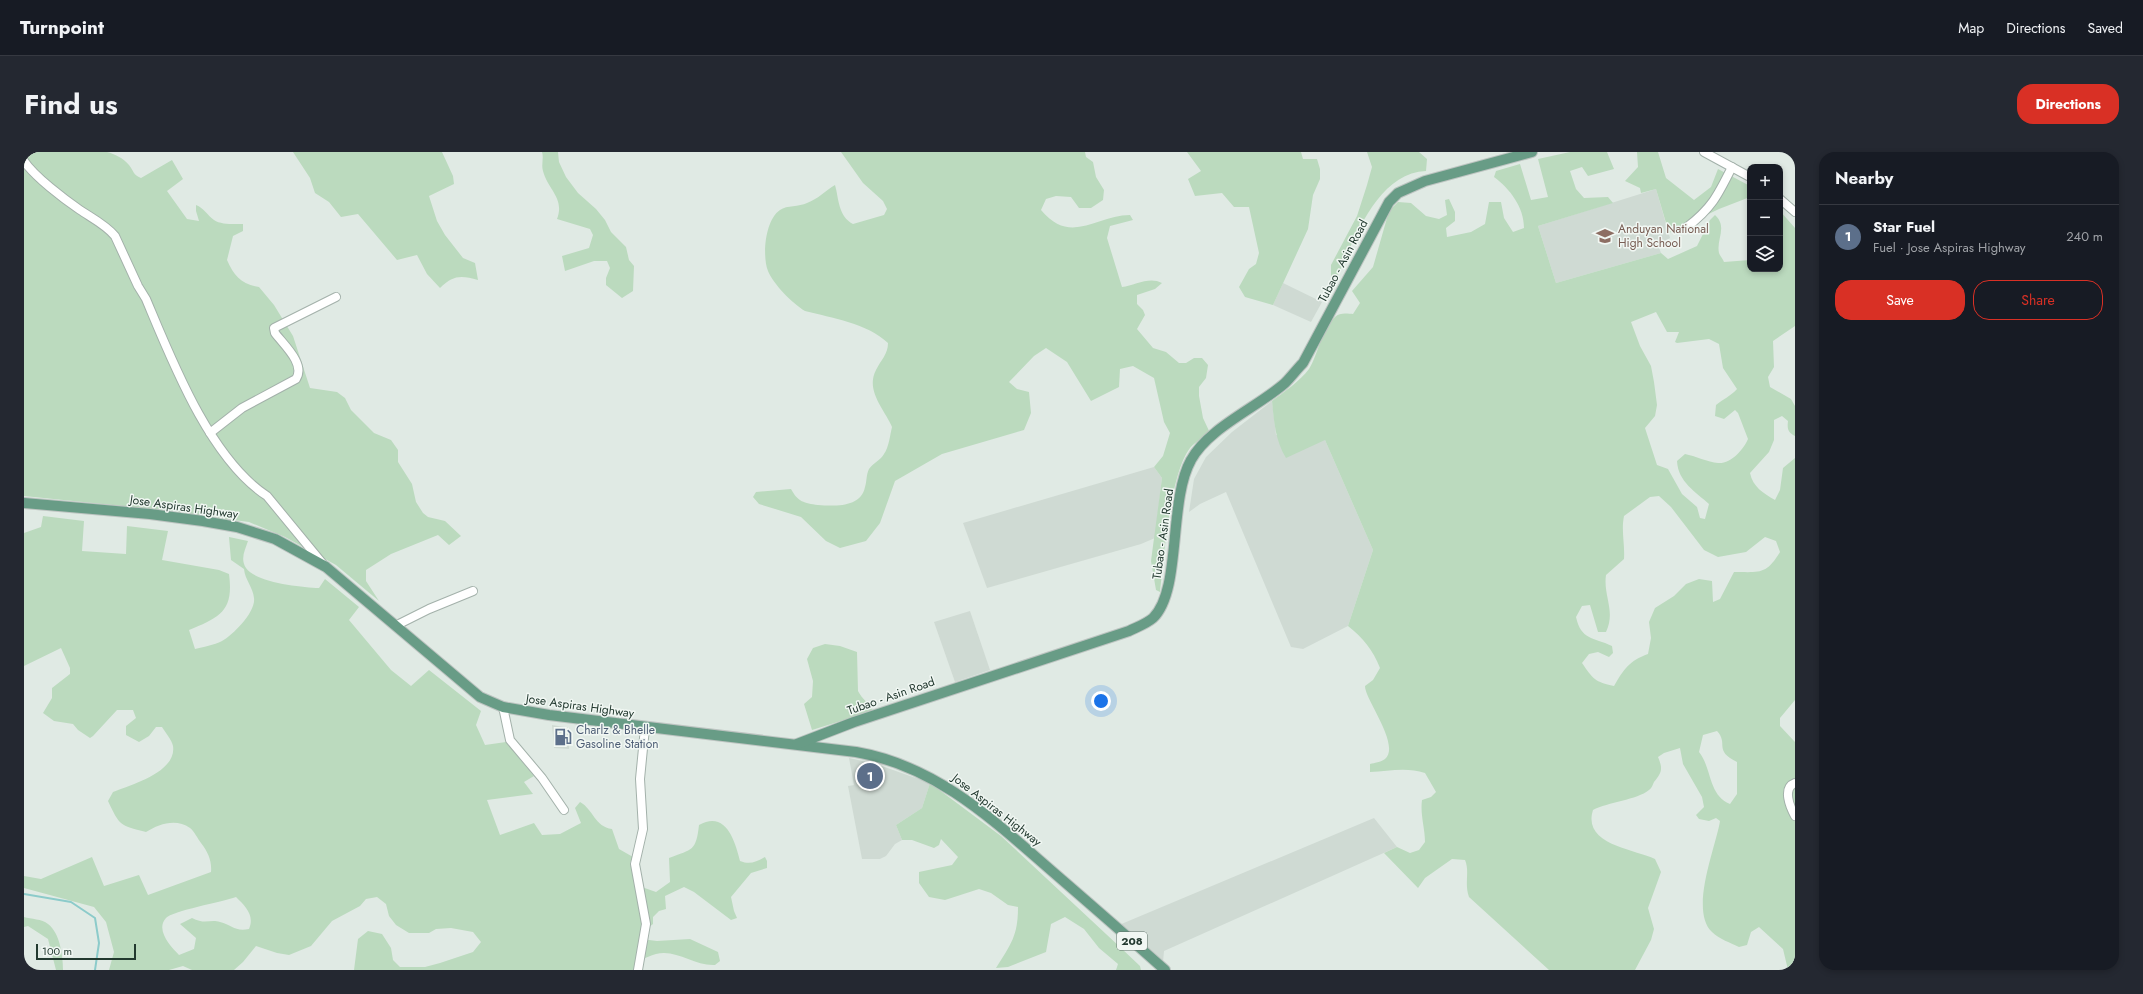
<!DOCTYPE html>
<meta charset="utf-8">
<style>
:root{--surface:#171b24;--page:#242831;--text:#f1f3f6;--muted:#9ea1a6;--line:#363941;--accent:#d93025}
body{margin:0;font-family:Jost,sans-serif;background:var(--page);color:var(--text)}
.controls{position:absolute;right:12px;top:12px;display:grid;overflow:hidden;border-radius:8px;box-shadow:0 2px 6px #0003}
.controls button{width:36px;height:36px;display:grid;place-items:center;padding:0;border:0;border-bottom:1px solid var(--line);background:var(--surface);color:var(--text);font:20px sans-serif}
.scale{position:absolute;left:12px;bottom:10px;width:100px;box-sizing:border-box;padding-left:4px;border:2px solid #22392f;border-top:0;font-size:11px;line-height:14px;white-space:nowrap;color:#22392f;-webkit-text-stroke:3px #f1f7f3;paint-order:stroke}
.you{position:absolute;left:1077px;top:549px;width:14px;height:14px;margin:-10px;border:3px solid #fff;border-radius:50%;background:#1a73e8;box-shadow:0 0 0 6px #1a73e833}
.badge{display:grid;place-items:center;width:26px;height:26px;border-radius:50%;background:var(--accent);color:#fff;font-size:13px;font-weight:700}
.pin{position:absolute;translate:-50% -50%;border:2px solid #fff;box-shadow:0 1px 4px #0006}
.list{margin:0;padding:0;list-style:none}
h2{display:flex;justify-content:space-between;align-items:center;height:52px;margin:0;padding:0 16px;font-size:17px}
h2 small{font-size:13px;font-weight:400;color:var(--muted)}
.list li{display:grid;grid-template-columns:26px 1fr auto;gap:12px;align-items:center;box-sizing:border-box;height:64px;padding:0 16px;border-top:1px solid var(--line)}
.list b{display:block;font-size:15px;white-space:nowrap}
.list p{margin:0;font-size:13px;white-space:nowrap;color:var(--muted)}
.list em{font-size:13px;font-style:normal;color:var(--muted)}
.actions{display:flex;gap:8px;padding:12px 16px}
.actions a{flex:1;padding:9px 0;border:1px solid var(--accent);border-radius:16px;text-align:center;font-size:14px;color:var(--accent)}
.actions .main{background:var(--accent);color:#fff}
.icon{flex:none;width:22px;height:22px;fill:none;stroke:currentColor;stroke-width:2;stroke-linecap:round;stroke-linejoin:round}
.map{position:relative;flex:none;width:1771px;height:818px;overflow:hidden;border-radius:16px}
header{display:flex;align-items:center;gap:24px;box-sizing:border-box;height:56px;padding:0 20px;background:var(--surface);border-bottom:1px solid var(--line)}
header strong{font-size:19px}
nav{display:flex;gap:22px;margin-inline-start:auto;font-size:14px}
.intro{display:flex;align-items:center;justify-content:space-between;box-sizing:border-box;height:96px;padding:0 24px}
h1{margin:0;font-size:28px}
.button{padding:10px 18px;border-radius:16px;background:var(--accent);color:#fff;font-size:14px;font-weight:700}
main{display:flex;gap:24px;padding:0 24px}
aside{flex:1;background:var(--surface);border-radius:16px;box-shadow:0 2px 6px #0003}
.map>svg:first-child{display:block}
</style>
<header>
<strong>Turnpoint</strong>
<nav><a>Map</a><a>Directions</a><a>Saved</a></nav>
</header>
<div class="intro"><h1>Find us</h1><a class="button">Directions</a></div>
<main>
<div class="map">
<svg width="1771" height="818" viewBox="0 0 1771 818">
<rect width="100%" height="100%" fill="#e0eae4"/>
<g fill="#cfdad3">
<path d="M1632 37 1646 86 1634 93 1637 101 1532 131 1514 74Z"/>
<path d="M1259 131 1298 150 1287 170 1249 153Z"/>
<path d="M1248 249 1252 283 1301 288 1349 398 1324 474 1279 497 1267 495 1202 340 1176 352 1165 360 1170 327 1182 305 1208 280Z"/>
<path d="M1130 315 1138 326 1131 386 1117 392 963 436 939 371Z"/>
<path d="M946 459 966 518 931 530 910 470Z"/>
<path d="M528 573 546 576 545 597 530 596Z"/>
<path d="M825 606 852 612 906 631 898 656 872 673 878 688 871 692 862 704 856 707H838L824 634 830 633Z"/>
<path d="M1350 666 1373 695 1140 799 1139 810 1095 773Z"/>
</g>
<g fill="#bbdabe" fill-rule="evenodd">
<path d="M0 0H83C91 2 99 6 105 13 110 19 109 23 117 26L148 8 159 27 143 39 163 67 175 69 172 59V53C180 56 183 63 190 68 197 73 211 72 219 72V79L209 84 203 108C210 124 217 132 235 135L250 153 269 184 286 236 313 240 321 246 327 258 350 281 367 288 374 298V310L388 332 392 350 399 361 404 365 421 369 437 384 425 393 414 383 367 402 342 418V429L355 449 312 413 261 385 225 370 118 356 0 344Z"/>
<path d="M269 0H418L429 24 430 32 405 44 413 69 421 83 439 106 451 111 454 128C437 123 429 123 416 136L403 122 393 103 373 108 334 62 317 65 305 50 291 41 286 26Z"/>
<path d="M518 0H534L535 10 542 25 554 41 572 57 581 68 587 80 602 95 605 108 610 114 609 139 598 146 582 133V126L586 116 583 109H570L541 119 538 104 565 96 569 83 566 77 533 67C541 46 524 38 519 19 517 13 520 6 518 0Z"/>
<path d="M817 0H1061L1062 5 1069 10 1072 25 1080 38 1079 48 1067 56H1055L1047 45 1032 44 1022 47 1017 58C1047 94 1072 63 1106 63L1109 68 1086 74 1083 86 1098 135C1111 133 1126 124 1138 131L1131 137 1113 143V152L1119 158 1121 163 1113 177 1129 196 1142 200 1155 211H1162L1170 206H1178L1184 213 1182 226 1175 235V244L1179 266 1186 281C1180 285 1171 290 1166 296 1146 322 1140 405 1136 440L1132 438 1127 409 1138 326 1130 315 1139 304 1146 281 1140 270 1130 226 1109 214 1096 217 1095 235 1067 249 1043 210 1022 196 1010 204 985 230 993 237 1005 240 1007 261 1000 278 918 302 871 329 856 371 842 389 816 396 802 389 777 365 735 352 729 345 732 340 767 337C774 350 780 351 794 353 810 354 837 356 841 335 843 329 842 323 845 317 849 311 857 308 860 302 865 295 866 283 868 275 861 258 841 239 852 218 857 208 864 202 864 191 843 171 808 166 781 159 768 151 750 133 744 119 738 104 741 68 756 58 763 53 775 55 783 51 794 47 801 39 811 33 815 47 814 64 829 72L860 63 863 57 859 49 839 31Z"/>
<path d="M1163 0H1277L1279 7H1293L1296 17V27L1289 43 1284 77 1249 153 1221 145 1215 135 1225 117 1232 112 1235 101 1225 55H1210L1198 41 1171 44 1164 27 1177 19Z"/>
<path d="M1343 0H1395L1403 7 1402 19C1354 21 1331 85 1314 123L1307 125V113L1333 64 1343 33 1348 15Z"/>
<path d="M1546 0H1583L1590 17 1564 24 1558 15 1546 19 1552 37 1560 46 1584 45 1589 51 1514 74 1532 131 1637 101 1644 107 1673 94 1686 68 1691 63C1704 75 1692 87 1695 101 1696 104 1699 107 1700 110L1726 108V117H1756V59L1771 76V174L1749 189 1750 215 1744 225 1746 235 1767 247 1771 254V284C1764 280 1763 277 1764 269L1758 264 1750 268V288L1745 300 1726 321C1729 335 1739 341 1751 348L1756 338 1759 316 1771 306V548L1756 566V574L1771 590V818H1764L1759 797 1735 775 1727 780 1723 793 1715 795C1707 791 1695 787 1688 780 1665 758 1692 695 1696 669L1692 666 1685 669 1675 667 1672 663 1680 655 1678 645 1659 612 1656 596 1640 601 1634 605C1639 617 1638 620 1630 630 1629 632 1628 636 1625 638 1613 648 1584 650 1569 658 1558 693 1610 697 1631 707L1637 720 1624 756 1630 777 1627 788 1611 818H1525L1445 745C1440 731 1446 720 1441 708L1428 707 1401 726 1394 736 1360 701 1373 695 1386 701 1395 698 1401 690C1401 676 1396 663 1398 648L1407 645 1412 640 1401 621C1383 615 1365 619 1346 620V612C1350 611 1357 610 1361 607 1377 593 1341 548 1341 534L1349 528 1356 516C1349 498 1339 486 1324 474L1349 398 1301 288 1262 306C1251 288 1250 269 1248 249 1260 240 1276 229 1285 217 1295 201 1297 177 1311 165 1316 160 1324 162 1329 162L1336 151 1328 139 1349 115 1365 59 1374 50 1387 51 1402 64 1415 67 1423 63 1421 48 1425 47 1431 60V69L1422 76 1423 85 1447 80 1461 72 1465 50H1477L1480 66 1489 80 1500 76C1500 55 1486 37 1470 25L1472 19 1496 12 1507 48 1524 45 1514 7ZM1632 160 1643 180H1655L1651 190 1653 191 1685 187 1695 192 1699 216 1713 237C1707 244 1699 247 1692 253L1691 264 1700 267 1711 258 1714 261 1724 287C1720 297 1707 312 1694 311 1684 310 1671 304 1661 302L1653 309C1654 330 1672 340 1685 352L1681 367 1676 366 1673 355 1658 342 1644 317 1633 313 1621 276 1631 264 1633 253 1630 230 1627 214 1616 194 1607 170ZM1635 344 1647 355 1680 398 1694 405 1722 400 1741 385 1752 389 1756 400C1742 423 1736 420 1710 420L1696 447 1689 450 1688 429 1675 427 1662 432 1650 444 1631 456 1625 470 1627 486 1624 502C1605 509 1600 517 1590 534 1571 530 1569 527 1558 511L1565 502 1574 500 1585 505 1589 501 1588 494C1569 485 1557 488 1552 465L1558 454 1566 453 1574 480H1582C1592 459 1579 444 1582 423L1600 407C1601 392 1597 379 1600 364L1626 345ZM1693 579C1705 592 1689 598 1713 610V642L1706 652C1684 643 1688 616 1675 600L1679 583Z"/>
<path d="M1613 0H1634L1642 26 1670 48 1687 35 1694 17 1726 34V45L1695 57 1645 81 1632 37 1617 41 1616 36 1601 29 1614 15Z"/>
<path d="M19 364 60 369 58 399 102 402 103 374 144 379 138 408 195 418 205 422C210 459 196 465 165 478L171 497C179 495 190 493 198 489 209 483 232 460 230 446 229 435 221 428 220 417L207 408 205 385 224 389C221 398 216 407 222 416 233 431 277 435 295 436L301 427 335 455 325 468 367 518 387 534 405 518 457 559 452 573 461 593 482 590 510 624 500 630 509 642 463 648 476 683 510 671 518 683 536 682 557 671 551 656 556 650C569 657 571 675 588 677L595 697 609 705 606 711 612 733 632 740 646 730 645 706C669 697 672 699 675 673 702 658 711 689 716 709 726 713 732 710 741 705L743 709V716L727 721 707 745 710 759 713 766 707 768 670 740 660 735 641 744 642 757 635 759 629 765V772L616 782 617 787 633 789 666 787 694 800 696 809 691 813C673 814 657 801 640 801 629 801 619 807 610 812V818H330L334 787 344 779 358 782 367 796 369 808 376 815H401L416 811 449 800 457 790 449 780 427 776 412 777 405 781H385L372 773 365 764 362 752 353 745 342 747 336 754 308 769 287 794 265 803 253 801 232 794 219 810 210 818H168L159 814 145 818H85L90 800 82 770 70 755 0 736V724L17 727 68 705 80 734 115 723 124 743 187 720C188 709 184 700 177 691 174 687 170 679 166 676 152 666 135 672 122 680 95 673 96 674 84 649L89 640C107 633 153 620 149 594 148 588 141 580 138 575H132L125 584 115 590 102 583V574L112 566 109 558H93L69 584 66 586 54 578 49 572 30 569 19 561 28 546V536L46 522V516L37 496 0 514V381L17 375ZM212 745C221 754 231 763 225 777 211 780 208 773 196 770 186 767 181 773 168 766L156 772 172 786 170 797 155 803C147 795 131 778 142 766 148 759 198 750 212 745Z"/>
<path d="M801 492 816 494 833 500 834 539C838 547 845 551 849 559L788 578 780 552 788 545 789 529 783 507 789 496Z"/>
<path d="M906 631 977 684 1097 796 1116 814 1117 818H1092L1094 812 1075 796 1060 777 1041 765 1027 772 1022 800 984 815 972 816C987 792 994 784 994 755L984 753 967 741 955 737 921 748 905 745 895 731V720L928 713 934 705 917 687 915 693 910 696 888 688H878L872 673 898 656Z"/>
<path d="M0 765C7 767 18 767 24 772 36 781 39 804 39 818H32L24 787 4 774 0 775Z"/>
</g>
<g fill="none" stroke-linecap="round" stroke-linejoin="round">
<path stroke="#8ccbca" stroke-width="2" d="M0 742 47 750 71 766 75 791 71 818"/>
<g stroke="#a3b1aa" stroke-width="10">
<g id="minor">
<path d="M1680 0 1726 25"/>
<path d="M0 9C11 25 40 47 56 58 68 66 82 73 91 84L114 134 122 147C148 209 186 307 243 344L299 412"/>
<path d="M1756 47 1771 60"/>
<path d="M1663 75C1688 56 1694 43 1708 15"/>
<path d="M186 281 218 256 272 227C282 212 259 192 251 181L250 176 312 145"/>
<path d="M371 474 405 457 449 439"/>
<path d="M479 555 486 588 518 626 540 658"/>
<path d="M1771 631C1758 636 1766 655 1771 664"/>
<path d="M614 818 622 772 611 712 619 677 616 627 621 576"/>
</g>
</g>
<g stroke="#bdc4c1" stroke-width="12">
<g id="major">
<path d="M0 351 126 362 179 369 213 375 251 387 302 415 456 545 479 555 525 563 832 600C913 614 969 668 1029 720 1066 752 1104 785 1141 818"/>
<path d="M773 592 830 570 1105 479C1113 475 1122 472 1129 466 1158 438 1144 349 1167 308 1184 276 1234 255 1261 231 1267 225 1273 217 1279 211L1365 50 1374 41 1401 29 1508 0"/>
</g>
</g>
<use href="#minor" stroke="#fff" stroke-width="8"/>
<use href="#major" stroke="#689c86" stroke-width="10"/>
</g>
<defs>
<g id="school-bare" transform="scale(1.38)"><path d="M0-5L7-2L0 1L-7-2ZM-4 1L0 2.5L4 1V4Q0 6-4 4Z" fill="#8d6e63" stroke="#f1f7f3" stroke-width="2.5" paint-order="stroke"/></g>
<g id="fuel-bare" transform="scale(1.38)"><path d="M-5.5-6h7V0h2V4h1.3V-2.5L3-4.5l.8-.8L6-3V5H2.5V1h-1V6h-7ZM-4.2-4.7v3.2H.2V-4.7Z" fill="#5c6f8a" stroke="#f1f7f3" stroke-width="2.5" paint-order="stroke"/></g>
</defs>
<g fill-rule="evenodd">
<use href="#school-bare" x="1581" y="84"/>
<use href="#fuel-bare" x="539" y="585"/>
</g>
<g text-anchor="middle" stroke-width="3" stroke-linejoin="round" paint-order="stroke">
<rect fill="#f1f7f3" stroke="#60726a" stroke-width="1" x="1093" y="780" width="30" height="18" rx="3"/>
<g font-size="11" font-weight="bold" fill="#22392f">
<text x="1108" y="793">208</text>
</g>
<g font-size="12" fill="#785e54" stroke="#f1f7f3" text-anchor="start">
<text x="1594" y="81">Anduyan National<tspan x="1594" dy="14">High School</tspan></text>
</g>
<g font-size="12" fill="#22392f" stroke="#f1f7f3">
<text transform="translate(1319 109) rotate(-62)" y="4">Tubao - Asin Road</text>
<text transform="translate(160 355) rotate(8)" y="4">Jose Aspiras Highway</text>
<text transform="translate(1139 382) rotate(-82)" y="4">Tubao - Asin Road</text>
<text transform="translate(867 544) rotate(-19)" y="4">Tubao - Asin Road</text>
<text transform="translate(556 554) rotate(8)" y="4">Jose Aspiras Highway</text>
<text transform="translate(973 658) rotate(38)" y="4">Jose Aspiras Highway</text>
</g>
<g font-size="12" fill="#4e5e75" stroke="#f1f7f3" text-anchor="start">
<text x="552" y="582">Charlz &amp; Bhelle<tspan x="552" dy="14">Gasoline Station</tspan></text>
</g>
</g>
</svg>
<div class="controls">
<button>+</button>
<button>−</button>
<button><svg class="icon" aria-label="layers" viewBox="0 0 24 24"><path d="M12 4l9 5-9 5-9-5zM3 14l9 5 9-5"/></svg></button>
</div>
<div class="scale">100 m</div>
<div class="you"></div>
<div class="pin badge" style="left:846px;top:624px;background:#5c6f8a">1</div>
</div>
<aside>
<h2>Nearby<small></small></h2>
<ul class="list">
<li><span class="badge" style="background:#5c6f8a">1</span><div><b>Star Fuel</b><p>Fuel · Jose Aspiras Highway</p></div><em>240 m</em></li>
</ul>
<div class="actions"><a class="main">Save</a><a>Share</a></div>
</aside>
</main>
